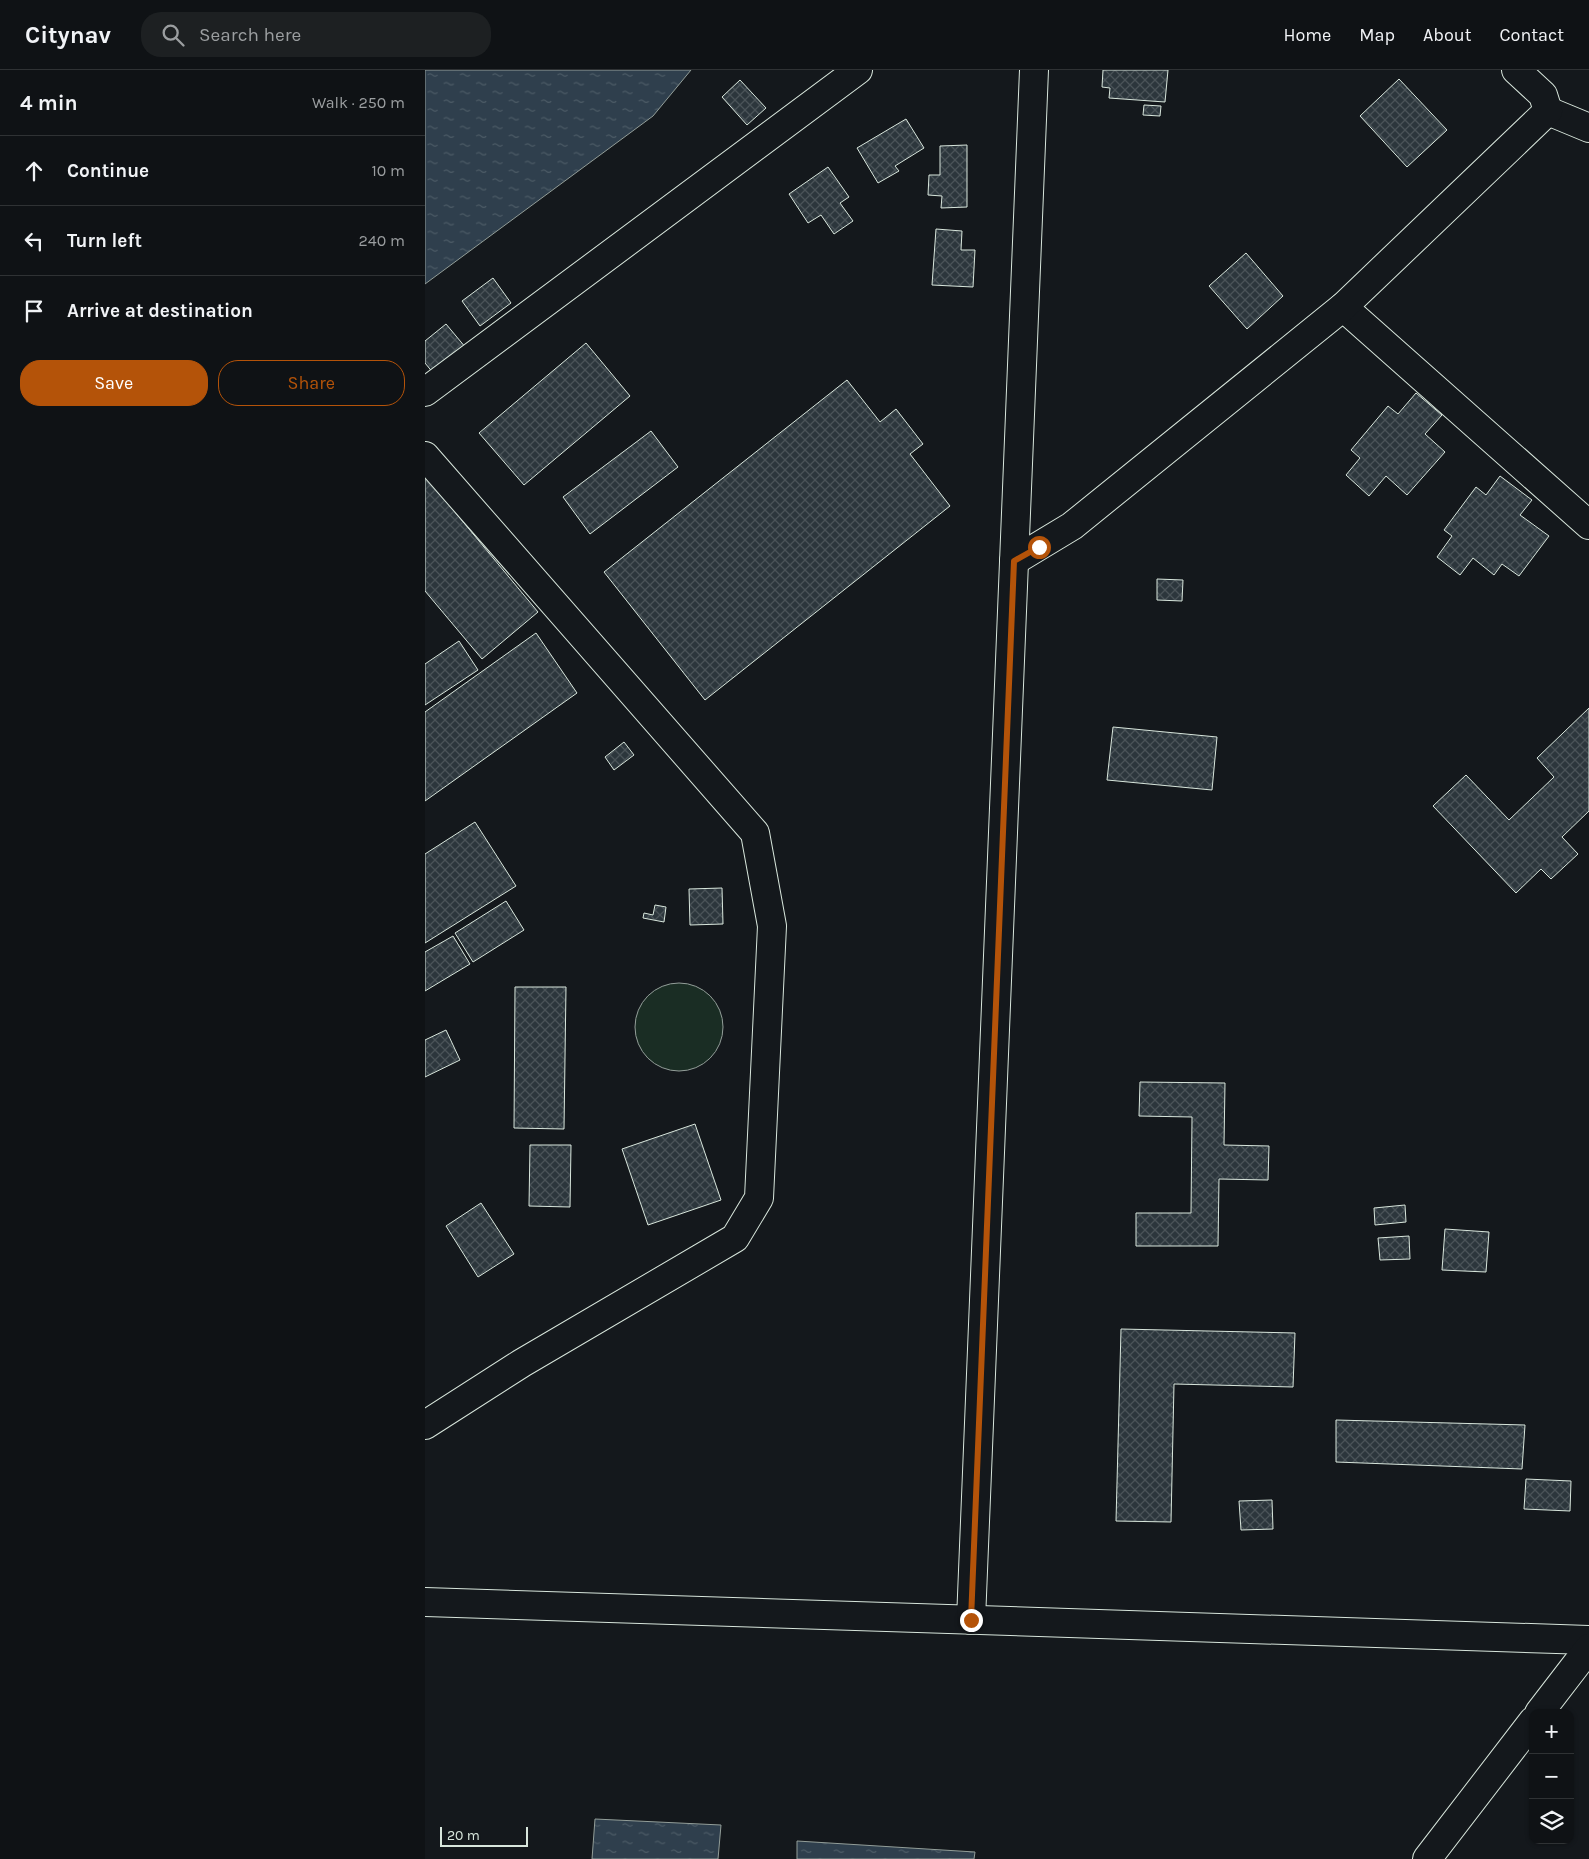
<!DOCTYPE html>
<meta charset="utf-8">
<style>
:root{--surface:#0f1215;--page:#1d2022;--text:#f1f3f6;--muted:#9b9ea0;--line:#2f3234;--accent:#b45309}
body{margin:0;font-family:Karla,sans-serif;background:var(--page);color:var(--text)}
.controls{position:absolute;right:15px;bottom:15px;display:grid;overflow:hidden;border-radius:10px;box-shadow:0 1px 4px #0004}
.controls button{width:45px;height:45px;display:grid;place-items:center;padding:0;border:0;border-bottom:1px solid var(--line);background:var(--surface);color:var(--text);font:25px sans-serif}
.scale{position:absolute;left:15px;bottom:12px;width:88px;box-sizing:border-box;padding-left:5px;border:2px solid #d8e6dc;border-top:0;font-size:14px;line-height:18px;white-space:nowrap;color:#d8e6dc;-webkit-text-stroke:4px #14181c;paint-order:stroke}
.stop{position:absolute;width:15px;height:15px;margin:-11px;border:4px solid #b45309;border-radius:50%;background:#fff}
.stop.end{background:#b45309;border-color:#fff;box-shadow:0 1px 5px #0008}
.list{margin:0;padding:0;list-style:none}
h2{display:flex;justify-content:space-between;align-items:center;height:65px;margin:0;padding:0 20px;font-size:21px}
h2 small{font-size:16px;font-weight:400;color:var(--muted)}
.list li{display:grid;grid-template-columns:32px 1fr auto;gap:15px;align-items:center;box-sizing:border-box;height:70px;padding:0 20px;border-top:1px solid var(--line)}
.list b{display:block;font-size:19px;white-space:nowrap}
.list em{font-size:16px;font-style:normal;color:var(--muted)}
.actions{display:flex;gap:10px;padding:15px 20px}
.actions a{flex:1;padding:11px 0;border:1px solid var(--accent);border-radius:20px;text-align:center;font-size:18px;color:var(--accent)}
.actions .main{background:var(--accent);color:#fff}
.icon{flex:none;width:28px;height:28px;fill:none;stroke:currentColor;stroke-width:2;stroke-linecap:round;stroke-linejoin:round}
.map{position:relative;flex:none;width:1164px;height:1789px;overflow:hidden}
header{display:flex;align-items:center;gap:30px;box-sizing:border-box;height:70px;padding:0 25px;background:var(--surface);border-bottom:1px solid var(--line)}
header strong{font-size:24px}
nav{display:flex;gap:28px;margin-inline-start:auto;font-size:18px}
.search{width:350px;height:45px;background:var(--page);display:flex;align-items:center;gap:12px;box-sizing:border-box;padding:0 18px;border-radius:20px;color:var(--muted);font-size:19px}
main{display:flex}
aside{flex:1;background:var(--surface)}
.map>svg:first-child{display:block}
</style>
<header>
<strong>Citynav</strong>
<div class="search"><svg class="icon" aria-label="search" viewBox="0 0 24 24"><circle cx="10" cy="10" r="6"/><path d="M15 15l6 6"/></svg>Search here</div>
<nav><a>Home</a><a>Map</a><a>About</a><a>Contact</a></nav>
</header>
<main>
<aside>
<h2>4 min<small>Walk · 250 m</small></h2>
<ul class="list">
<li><svg class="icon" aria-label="ahead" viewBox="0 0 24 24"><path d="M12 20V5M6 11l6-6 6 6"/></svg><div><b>Continue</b></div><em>10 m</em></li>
<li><svg class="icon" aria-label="left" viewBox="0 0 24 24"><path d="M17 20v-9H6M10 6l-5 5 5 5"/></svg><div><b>Turn left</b></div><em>240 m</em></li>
<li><svg class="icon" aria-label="arrive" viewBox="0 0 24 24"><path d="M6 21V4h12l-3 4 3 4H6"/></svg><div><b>Arrive at destination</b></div></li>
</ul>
<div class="actions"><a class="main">Save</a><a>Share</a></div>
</aside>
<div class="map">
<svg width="1164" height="1789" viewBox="0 0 1164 1789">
<defs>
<pattern id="water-ripples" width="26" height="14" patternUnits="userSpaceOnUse" patternTransform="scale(1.25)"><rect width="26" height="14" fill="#2f3f4d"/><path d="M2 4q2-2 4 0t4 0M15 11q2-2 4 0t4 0" fill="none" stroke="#4c5b66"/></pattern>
<pattern id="building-cross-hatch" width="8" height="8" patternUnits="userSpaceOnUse" patternTransform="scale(1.25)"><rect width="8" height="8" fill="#2c363c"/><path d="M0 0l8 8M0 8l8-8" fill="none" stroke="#4a5358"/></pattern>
</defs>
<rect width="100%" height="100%" fill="#14181c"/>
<circle fill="#1a2d24" stroke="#939e99" cx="254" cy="957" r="44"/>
<g fill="url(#water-ripples)" stroke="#939e99">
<path d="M0 0H266L228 46 0 214Z"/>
<path d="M170 1749 296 1755 293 1789H167Z"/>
<path d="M372 1771 550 1782 549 1789H372Z"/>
</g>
<g fill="url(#building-cross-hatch)" stroke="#d8e6dc">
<path d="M678 0H743L740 32 684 28 685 18 677 17Z"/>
<path d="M974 9 1022 60 982 97 935 46Z"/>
<path d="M315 10 341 38 322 55 297 27Z"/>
<path d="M719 35 736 36 735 46 718 45Z"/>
<path d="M481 49 499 78 470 96 474 101 453 113 432 78Z"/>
<path d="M542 75V137L516 138 517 126 503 125 504 105H515V76Z"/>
<path d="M403 97 424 127 415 133 428 151 409 164 396 145 383 153 364 124Z"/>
<path d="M511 159 537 161 536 180H550L548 217 507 215Z"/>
<path d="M821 183 858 226 822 259 784 216Z"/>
<path d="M68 208 86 233 55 256 37 231Z"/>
<path d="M21 254 41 278 9 304 0 293V271Z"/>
<path d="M161 273 205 326 99 415 54 363Z"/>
<path d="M422 310 455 352 471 339 498 374 485 384 525 436 280 630 179 502Z"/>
<path d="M991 323 1017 345 1000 364 1020 382 982 425 961 406 944 426 921 405 935 388 926 380 963 336 973 344Z"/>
<path d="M226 361 253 397 165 464 138 427Z"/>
<path d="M0 406 113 542 57 589 0 521Z"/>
<path d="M1075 406 1107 430 1095 445 1124 466 1094 506 1077 494 1069 505 1048 488 1035 505 1012 487 1027 466 1019 460 1051 417 1061 425Z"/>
<path d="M732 509 758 510 757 531 732 530Z"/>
<path d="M111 563 152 623 0 731V642Z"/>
<path d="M34 571 53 600 0 635V594Z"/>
<path d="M1164 638V741L1137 767 1153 784 1126 809 1116 799 1091 823 1008 736 1041 705 1084 750 1129 707 1112 688Z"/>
<path d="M688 657 792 667 787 720 682 710Z"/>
<path d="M199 672 209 685 189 700 180 687Z"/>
<path d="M50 752 91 816 0 873V784Z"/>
<path d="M297 818 298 854 265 855 264 819Z"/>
<path d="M81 831 99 860 48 892 30 863Z"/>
<path d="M230 835 241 837 239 852 218 848 219 843 228 845Z"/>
<path d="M28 866 45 894 0 921V882Z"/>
<path d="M90 917H141L139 1059 89 1058Z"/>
<path d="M21 960 35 990 0 1007V970Z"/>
<path d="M715 1012 800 1013 799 1075 844 1076 843 1110 794 1109 793 1176H711V1143H766L767 1047 714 1046Z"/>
<path d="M270 1054 296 1130 223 1155 197 1079Z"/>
<path d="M105 1075H146L145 1137 104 1136Z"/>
<path d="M56 1133 89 1184 53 1207 21 1156Z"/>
<path d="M980 1135 981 1152 950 1155 949 1138Z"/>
<path d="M1020 1159 1064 1162 1061 1202 1017 1200Z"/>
<path d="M984 1166 985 1189 955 1190 953 1168Z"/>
<path d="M696 1259 870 1263 868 1317 749 1314 746 1452 691 1451Z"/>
<path d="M911 1350 1100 1355 1097 1399 911 1392Z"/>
<path d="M1101 1409 1146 1411 1145 1441 1099 1439Z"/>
<path d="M847 1430 848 1459 816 1460 814 1431Z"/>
</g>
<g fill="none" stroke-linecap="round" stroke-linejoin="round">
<g stroke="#d8e6dc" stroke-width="30">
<g id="minor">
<path d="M1123 41 1164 58"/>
<path d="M918 237 1164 455"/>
<path d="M0 322 433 0"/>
<path d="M0 386 330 763 347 856 334 1128 310 1168 97 1293 0 1355"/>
<path d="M589 491 647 456 918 237 1123 41 1118 25 1091 0"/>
<path d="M0 1532 1164 1570"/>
<path d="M546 1550 609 0"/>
<path d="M1114 1643 1164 1578"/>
<path d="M1002 1789 1108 1651"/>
</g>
</g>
<use href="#minor" stroke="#14181c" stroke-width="28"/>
</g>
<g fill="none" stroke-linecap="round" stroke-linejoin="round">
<path stroke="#b45309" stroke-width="6" d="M546 1550 589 491 614 477"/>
</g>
</svg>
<div class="controls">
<button>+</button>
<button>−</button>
<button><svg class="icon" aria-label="layers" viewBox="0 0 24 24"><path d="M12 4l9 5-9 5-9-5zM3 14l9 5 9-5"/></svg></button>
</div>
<div class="scale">20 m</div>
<div class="stop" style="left:614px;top:477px"></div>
<div class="stop end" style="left:546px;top:1550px"></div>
</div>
</main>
